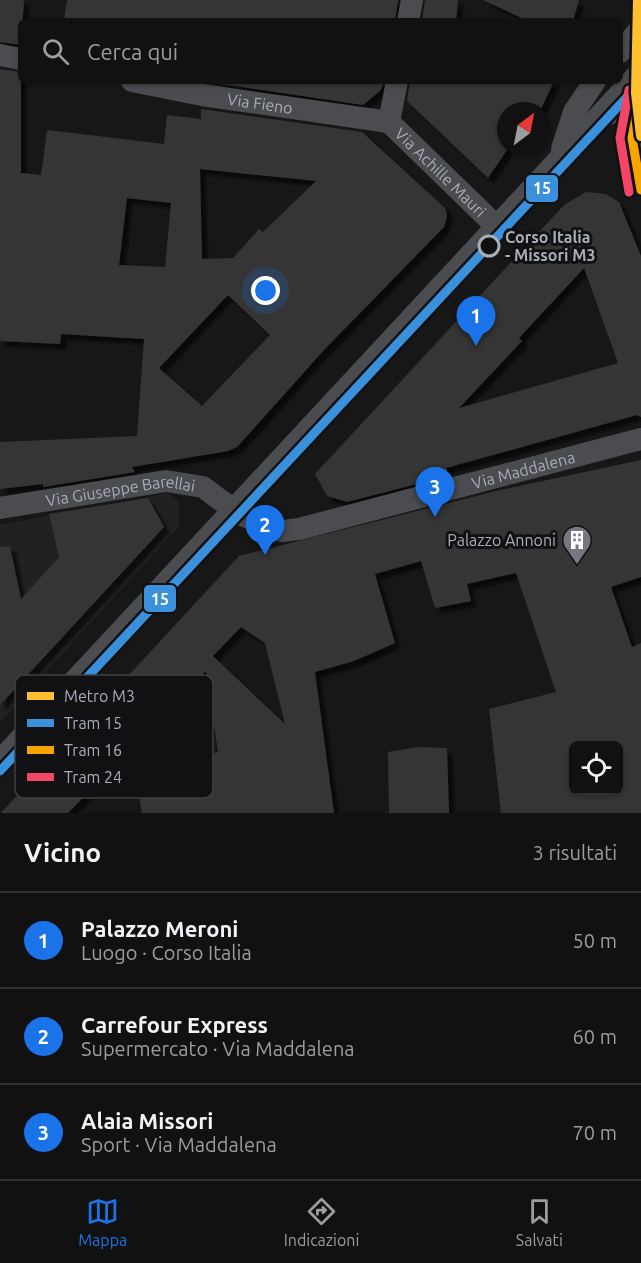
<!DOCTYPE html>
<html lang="it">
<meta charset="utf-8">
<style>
:root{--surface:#111;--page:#1a1a1a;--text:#f1f3f6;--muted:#9c9d9f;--line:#303131;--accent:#1a73e8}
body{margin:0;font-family:Ubuntu,sans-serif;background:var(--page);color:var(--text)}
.controls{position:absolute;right:18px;bottom:18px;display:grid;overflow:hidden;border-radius:9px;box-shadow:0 2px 4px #0004}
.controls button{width:54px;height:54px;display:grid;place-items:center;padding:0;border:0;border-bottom:2px solid var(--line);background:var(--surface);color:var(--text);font:30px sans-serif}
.compass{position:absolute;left:497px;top:102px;width:54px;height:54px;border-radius:50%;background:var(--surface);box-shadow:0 2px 4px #0004;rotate:32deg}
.you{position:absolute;left:266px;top:291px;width:21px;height:21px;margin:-15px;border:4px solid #fff;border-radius:50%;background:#1a73e8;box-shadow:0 0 0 9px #1a73e833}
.badge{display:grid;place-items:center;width:39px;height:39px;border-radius:50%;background:var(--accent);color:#fff;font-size:20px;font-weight:700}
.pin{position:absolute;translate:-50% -50px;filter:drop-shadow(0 2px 3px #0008)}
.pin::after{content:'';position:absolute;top:32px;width:21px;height:18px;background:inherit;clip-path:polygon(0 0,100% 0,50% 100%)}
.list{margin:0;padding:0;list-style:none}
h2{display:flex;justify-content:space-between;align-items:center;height:78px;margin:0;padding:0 24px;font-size:26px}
h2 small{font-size:20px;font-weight:400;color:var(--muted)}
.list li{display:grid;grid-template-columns:39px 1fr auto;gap:18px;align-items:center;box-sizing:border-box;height:96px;padding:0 24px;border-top:2px solid var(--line)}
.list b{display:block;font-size:22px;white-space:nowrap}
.list p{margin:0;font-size:20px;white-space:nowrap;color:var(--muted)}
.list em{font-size:20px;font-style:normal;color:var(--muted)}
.icon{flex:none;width:33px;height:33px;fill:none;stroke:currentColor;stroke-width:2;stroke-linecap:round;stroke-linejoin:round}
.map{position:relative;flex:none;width:641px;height:813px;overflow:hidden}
.search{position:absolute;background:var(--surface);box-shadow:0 2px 4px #0004;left:18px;right:18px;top:18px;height:66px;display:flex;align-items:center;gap:15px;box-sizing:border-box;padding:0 21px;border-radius:9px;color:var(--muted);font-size:22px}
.sheet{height:366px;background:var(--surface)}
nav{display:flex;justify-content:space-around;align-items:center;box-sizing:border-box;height:84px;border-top:2px solid var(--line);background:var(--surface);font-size:16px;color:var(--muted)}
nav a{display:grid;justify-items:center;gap:3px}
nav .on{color:var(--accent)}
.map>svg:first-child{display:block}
</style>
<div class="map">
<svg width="641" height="813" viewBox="0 0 641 813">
<defs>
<filter id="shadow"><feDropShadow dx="5.5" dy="5.5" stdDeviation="1.5" flood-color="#0009"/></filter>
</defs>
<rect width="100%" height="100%" fill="#171717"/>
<path fill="#212123" d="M169 493 179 502V526L0 722V525Z"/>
<g fill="#353536" fill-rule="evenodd" filter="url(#shadow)">
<path d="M0 0H24L21 45 0 42Z"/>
<path d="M67 0H398L395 21H64Z"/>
<path d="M425 0H458L456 21H422Z"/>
<path d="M483 0H579L573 21H528Z"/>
<path d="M0 69 21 72V173L41 175 47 130 164 144 167 115 201 119V109L362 132 445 208 447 216 444 227 324 350 237 447 228 451 132 467 135 472 43 487V484L0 489V442L137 436 144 339 61 334 60 344 0 341ZM200 169 316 181 263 232 259 229 233 258 202 259ZM127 198 171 203 165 267 119 265ZM228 295 270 335 202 406 159 368Z"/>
<path d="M202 81H383L381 90 363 105Z"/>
<path d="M410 81H554L540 111H506V147H509L488 178 407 101Z"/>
<path d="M586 192 606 194 619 202 641 256V417L637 415 446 468 448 476 347 502 327 496 315 474 564 205ZM584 268 618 363 459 408 522 341 519 338Z"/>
<path d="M641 460V577L611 587 632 647 641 643V813H501L489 709 556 692 516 573 467 584 471 601 435 608 421 561 375 574 395 643 354 661 315 672 334 813H142L137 783 123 771 218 752 206 671 68 813H1L239 556 496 491ZM241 627 265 643 285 724 213 656ZM573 746H618V790H573Z"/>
<path d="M148 498 164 527 0 705V547L10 546 21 599 59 557 49 514Z"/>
<path d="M418 747 447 748 449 813H389L388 752Z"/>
</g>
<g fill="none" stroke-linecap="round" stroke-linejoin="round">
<g stroke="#4b4c50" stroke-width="22">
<path d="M408 21 412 0"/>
<path d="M620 52 641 28"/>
<path d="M0 55 21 59"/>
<path id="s1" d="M132 81 202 95 389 122"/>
<path d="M606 115 641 100"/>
<path id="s2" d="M389 122 496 226"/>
<path d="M389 122 397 81"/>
<path d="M641 136V161"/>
<path d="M562 149 574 112 595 81"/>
<path id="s3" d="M0 508 166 481 203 487 239 514 282 531 299 529 641 439"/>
<path d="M0 761 641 71"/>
</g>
<g stroke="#111113" stroke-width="14">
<path id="tram-1" d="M0 771 641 82"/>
</g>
<g stroke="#111113" stroke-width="14">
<path id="tram-2" d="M641 92 632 138 641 190"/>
</g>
<g stroke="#111113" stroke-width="14">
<path id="tram-3" d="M629 192 620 138 629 90"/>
</g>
<use href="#tram-1" stroke="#3a90db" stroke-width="9"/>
<use href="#tram-2" stroke="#f7a600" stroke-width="9"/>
<use href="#tram-3" stroke="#f34667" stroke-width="9"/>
<g stroke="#111113" stroke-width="15">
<path id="metro-1" d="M638 0 636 93 641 136"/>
</g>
<use href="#metro-1" stroke="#fec02e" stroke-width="10"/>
</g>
<defs>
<g id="building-pin" transform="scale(1.5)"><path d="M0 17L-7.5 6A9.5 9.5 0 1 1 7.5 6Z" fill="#757880" stroke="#111113"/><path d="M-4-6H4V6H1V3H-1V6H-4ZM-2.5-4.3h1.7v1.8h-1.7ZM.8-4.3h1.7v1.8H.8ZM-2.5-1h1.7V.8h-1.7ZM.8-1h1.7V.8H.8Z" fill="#fff"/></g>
</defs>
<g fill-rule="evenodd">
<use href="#building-pin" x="577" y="540"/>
</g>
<circle fill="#111113" stroke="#a8adb8" stroke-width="3" cx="489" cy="246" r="10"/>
<g text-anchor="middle" stroke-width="6" stroke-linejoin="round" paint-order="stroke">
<g font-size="16" fill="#a8adb8" stroke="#111113">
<text dy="6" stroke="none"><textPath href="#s1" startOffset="130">Via Fieno</textPath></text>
<text dy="6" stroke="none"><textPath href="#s2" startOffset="72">Via Achille Mauri</textPath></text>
<text dy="6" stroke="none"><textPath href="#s3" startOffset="546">Via Maddalena</textPath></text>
<text dy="6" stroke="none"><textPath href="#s3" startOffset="122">Via Giuseppe Barellai</textPath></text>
</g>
<g font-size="16" font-weight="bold" fill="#a8adb8" stroke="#111113" text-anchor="start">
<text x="505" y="243">Corso Italia<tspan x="505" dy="18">- Missori M3</tspan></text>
</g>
<g font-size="16" fill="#a8adb8" stroke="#111113" text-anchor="end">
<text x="556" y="546">Palazzo Annoni</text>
</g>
</g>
<rect x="15" y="675" width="198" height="123" rx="9" fill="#111113" stroke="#3e4045" stroke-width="1.5"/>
<rect x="27" y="692" width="27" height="8" fill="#fec02e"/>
<rect x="27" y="719" width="27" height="8" fill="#3a90db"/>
<rect x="27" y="746" width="27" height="8" fill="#f7a600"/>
<rect x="27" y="773" width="27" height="8" fill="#f34667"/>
<g font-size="16" fill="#a8adb8">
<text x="64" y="702">Metro M3</text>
<text x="64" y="729">Tram 15</text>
<text x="64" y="756">Tram 16</text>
<text x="64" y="783">Tram 24</text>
</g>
<g stroke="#111113" stroke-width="2">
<rect x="525" y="174" width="34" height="29" rx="6" fill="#3a90db"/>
<rect x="143" y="584" width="34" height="29" rx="6" fill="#3a90db"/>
</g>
<g font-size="16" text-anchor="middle" font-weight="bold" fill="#fff">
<text x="542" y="194">15</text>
<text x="160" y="605">15</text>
</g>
</svg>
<div class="controls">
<button><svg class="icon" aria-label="locate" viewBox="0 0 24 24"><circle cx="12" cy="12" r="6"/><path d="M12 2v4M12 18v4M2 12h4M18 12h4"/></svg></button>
</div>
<svg class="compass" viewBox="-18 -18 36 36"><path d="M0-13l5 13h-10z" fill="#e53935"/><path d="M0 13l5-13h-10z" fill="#9c9d9f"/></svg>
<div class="you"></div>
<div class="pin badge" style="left:476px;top:346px">1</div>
<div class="pin badge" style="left:265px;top:555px">2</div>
<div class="pin badge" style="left:435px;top:517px">3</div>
<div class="search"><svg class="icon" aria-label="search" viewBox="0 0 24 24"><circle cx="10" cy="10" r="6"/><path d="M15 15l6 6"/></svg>Cerca qui</div>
</div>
<section class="sheet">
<h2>Vicino<small>3 risultati</small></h2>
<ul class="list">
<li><span class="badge">1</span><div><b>Palazzo Meroni</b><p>Luogo · Corso Italia</p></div><em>50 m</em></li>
<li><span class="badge">2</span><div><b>Carrefour Express</b><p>Supermercato · Via Maddalena</p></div><em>60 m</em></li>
<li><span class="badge">3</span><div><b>Alaia Missori</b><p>Sport · Via Maddalena</p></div><em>70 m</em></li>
</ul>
</section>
<nav>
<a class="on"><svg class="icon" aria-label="map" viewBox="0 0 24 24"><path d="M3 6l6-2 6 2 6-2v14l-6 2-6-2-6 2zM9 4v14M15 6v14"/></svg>Mappa</a>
<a><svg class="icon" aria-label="directions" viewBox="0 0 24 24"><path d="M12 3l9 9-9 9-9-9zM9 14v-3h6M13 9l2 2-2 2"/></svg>Indicazioni</a>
<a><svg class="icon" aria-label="saved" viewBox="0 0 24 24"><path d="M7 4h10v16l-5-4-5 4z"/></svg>Salvati</a>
</nav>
